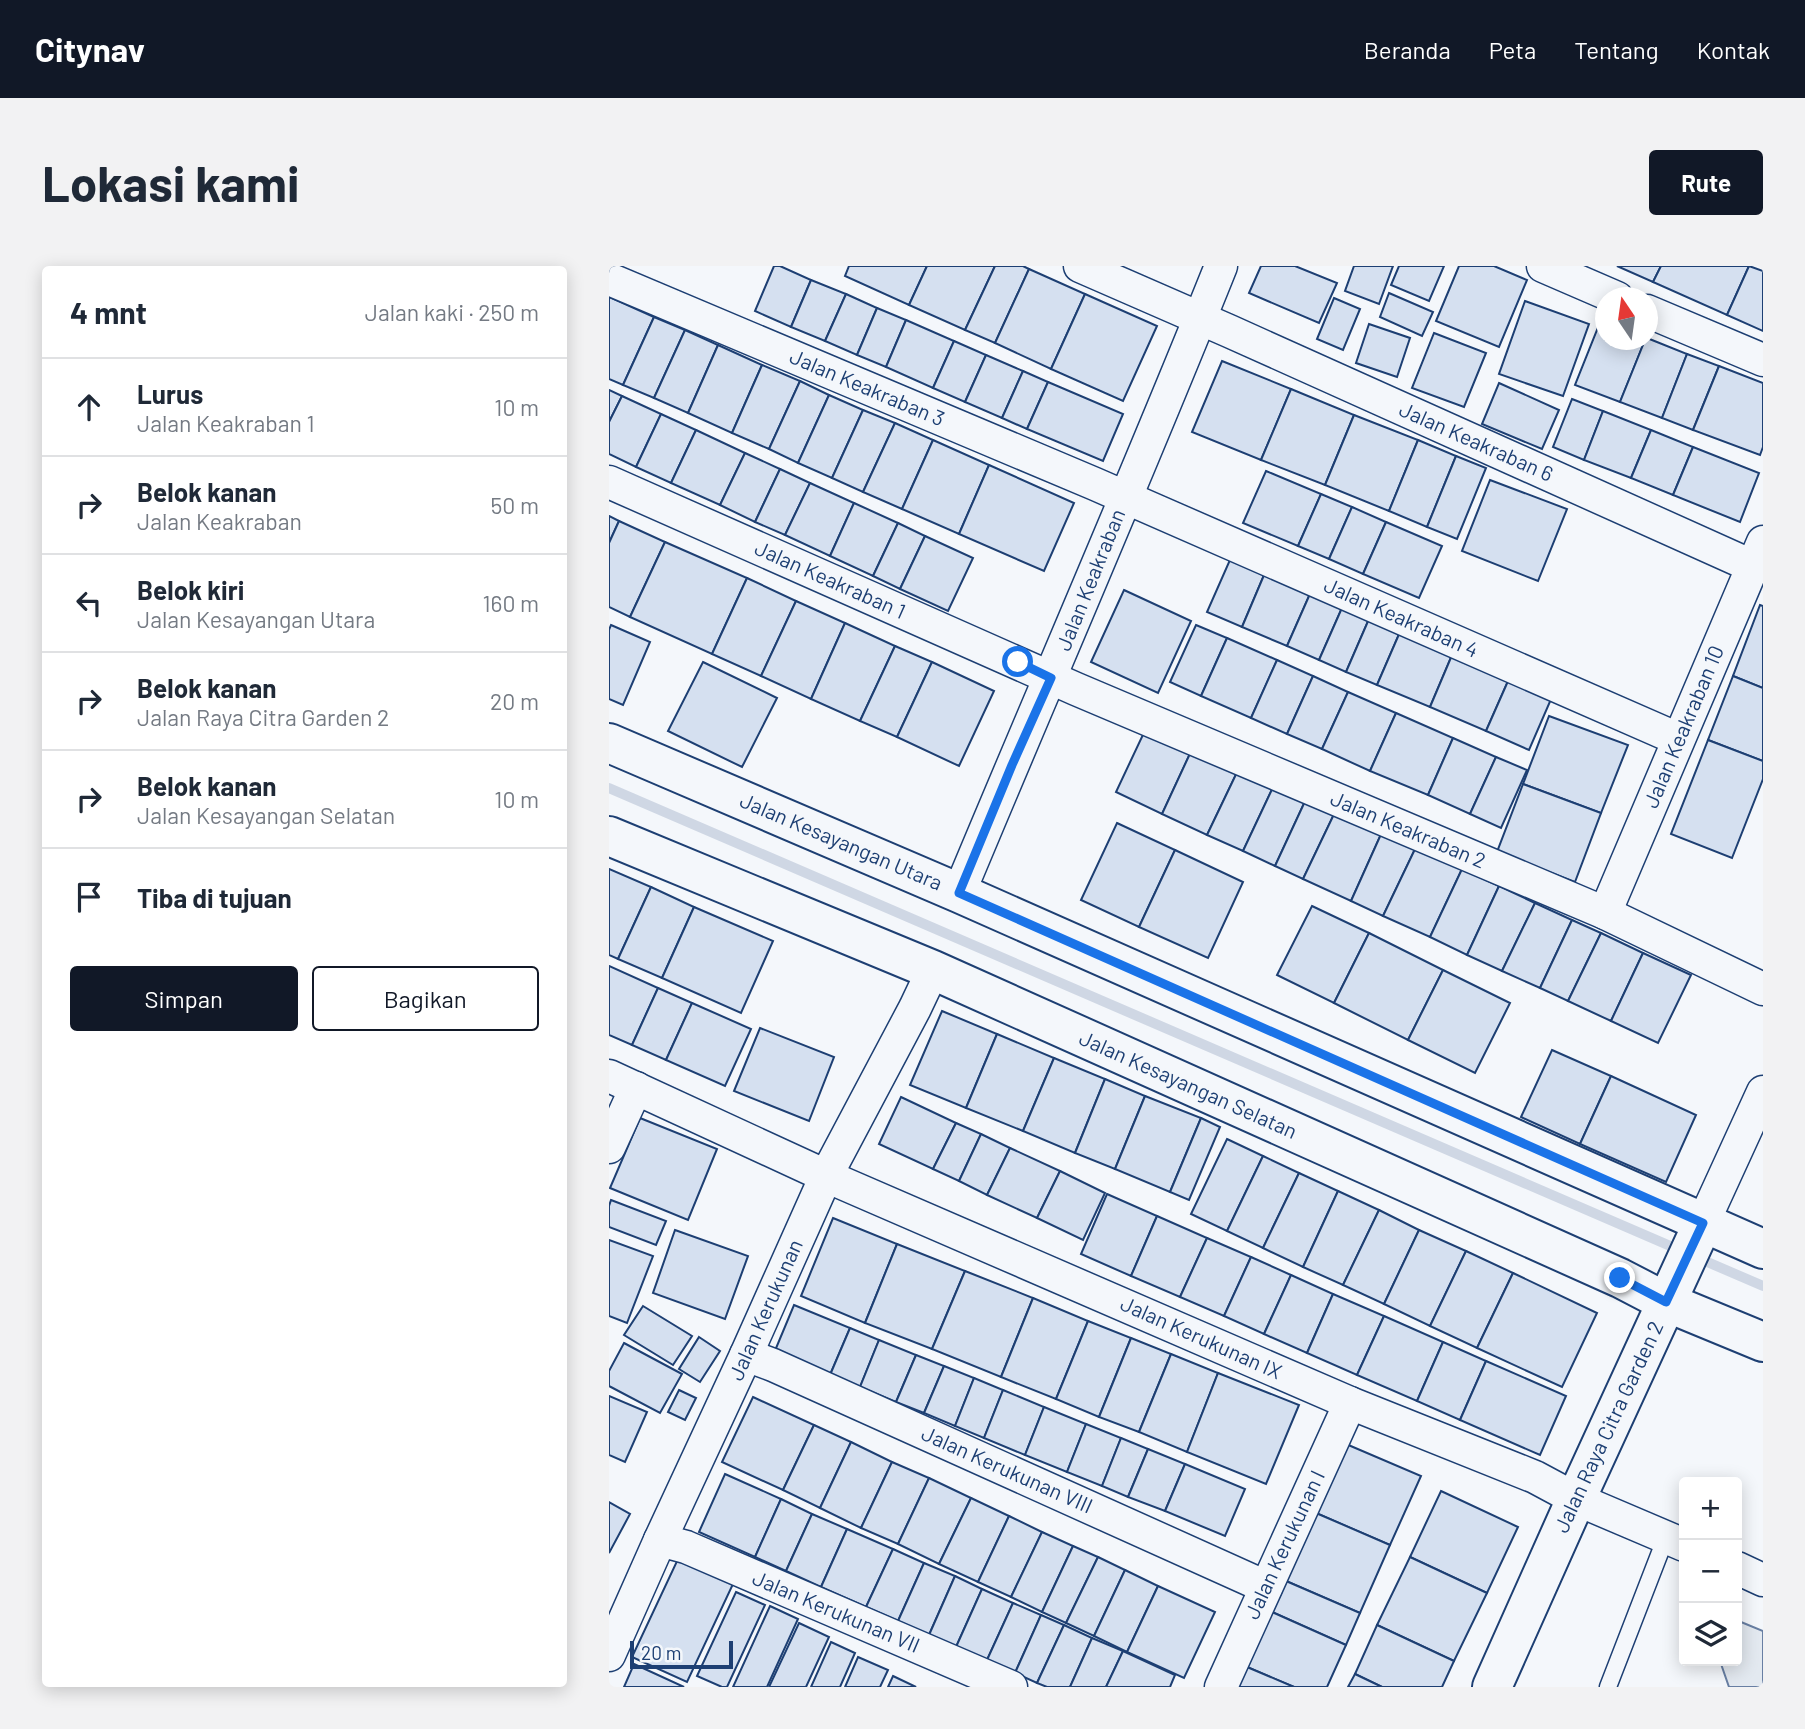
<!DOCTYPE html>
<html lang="id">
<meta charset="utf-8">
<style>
:root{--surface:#fff;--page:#f2f2f3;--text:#1f2937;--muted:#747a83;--line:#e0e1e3;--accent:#111827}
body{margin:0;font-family:Barlow,sans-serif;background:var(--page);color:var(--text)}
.controls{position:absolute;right:21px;bottom:21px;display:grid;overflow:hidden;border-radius:7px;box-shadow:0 4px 18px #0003}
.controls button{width:63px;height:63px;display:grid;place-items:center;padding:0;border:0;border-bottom:2px solid var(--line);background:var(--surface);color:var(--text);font:35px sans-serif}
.compass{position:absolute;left:986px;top:21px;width:63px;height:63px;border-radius:50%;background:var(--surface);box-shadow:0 4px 18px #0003;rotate:347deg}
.scale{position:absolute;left:21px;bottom:18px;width:103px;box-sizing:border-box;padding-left:7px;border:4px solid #1d3f73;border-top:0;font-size:19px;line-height:24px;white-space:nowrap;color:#1d3f73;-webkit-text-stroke:5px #f4f7fb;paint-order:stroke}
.stop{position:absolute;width:21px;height:21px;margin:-16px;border:5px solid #1a73e8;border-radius:50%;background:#fff}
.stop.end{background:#1a73e8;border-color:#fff;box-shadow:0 2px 7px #0008}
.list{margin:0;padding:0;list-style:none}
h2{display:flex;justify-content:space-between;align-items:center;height:91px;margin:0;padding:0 28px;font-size:30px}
h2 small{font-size:23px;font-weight:400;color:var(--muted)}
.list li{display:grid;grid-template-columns:46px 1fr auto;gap:21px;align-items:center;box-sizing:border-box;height:98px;padding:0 28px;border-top:2px solid var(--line)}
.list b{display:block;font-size:26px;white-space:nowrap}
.list p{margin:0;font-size:23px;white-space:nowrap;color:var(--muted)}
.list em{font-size:23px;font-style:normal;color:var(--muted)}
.actions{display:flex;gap:14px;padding:21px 28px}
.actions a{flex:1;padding:16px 0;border:2px solid var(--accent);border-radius:7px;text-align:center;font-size:24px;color:var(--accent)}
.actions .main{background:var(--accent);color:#fff}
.icon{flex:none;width:38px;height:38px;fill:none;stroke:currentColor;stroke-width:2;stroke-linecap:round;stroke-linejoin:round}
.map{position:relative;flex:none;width:1154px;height:1421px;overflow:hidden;border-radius:7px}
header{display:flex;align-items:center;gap:42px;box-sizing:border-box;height:98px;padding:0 35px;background:var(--accent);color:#fff}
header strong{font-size:33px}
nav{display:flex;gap:38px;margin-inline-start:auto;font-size:24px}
.intro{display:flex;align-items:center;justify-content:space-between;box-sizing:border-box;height:168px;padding:0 42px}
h1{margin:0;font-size:49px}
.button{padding:18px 32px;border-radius:7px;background:var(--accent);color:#fff;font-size:24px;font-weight:700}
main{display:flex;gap:42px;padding:0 42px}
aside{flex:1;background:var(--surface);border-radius:7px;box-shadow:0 4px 18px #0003}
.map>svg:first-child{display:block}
</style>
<header>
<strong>Citynav</strong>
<nav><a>Beranda</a><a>Peta</a><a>Tentang</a><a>Kontak</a></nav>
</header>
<div class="intro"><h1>Lokasi kami</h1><a class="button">Rute</a></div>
<main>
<aside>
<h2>4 mnt<small>Jalan kaki · 250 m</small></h2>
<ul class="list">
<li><svg class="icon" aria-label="ahead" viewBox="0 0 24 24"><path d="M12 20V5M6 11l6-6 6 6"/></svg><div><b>Lurus</b><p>Jalan Keakraban 1</p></div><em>10 m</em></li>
<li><svg class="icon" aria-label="right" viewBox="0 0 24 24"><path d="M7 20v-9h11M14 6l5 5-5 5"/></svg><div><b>Belok kanan</b><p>Jalan Keakraban</p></div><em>50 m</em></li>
<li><svg class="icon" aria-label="left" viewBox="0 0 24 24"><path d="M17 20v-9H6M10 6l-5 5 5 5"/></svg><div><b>Belok kiri</b><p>Jalan Kesayangan Utara</p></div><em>160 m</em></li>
<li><svg class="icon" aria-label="right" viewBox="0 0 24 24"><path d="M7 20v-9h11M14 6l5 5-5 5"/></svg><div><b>Belok kanan</b><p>Jalan Raya Citra Garden 2</p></div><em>20 m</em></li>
<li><svg class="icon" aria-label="right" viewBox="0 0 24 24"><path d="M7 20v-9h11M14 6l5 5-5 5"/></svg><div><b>Belok kanan</b><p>Jalan Kesayangan Selatan</p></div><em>10 m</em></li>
<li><svg class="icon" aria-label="arrive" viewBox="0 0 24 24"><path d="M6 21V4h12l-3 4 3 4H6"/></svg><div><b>Tiba di tujuan</b></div></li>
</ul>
<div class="actions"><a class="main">Simpan</a><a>Bagikan</a></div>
</aside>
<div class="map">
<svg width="1154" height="1421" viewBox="0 0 1154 1421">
<rect width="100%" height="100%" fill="#f4f7fb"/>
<path fill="#e3e9f0" stroke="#687fa3" stroke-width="2" d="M1132 1356 1154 1365V1421H1120L1111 1395H1128V1361Z"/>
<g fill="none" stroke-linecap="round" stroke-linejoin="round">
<path stroke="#cfd7e4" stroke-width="10" d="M0 522 1154 1020"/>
</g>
<g fill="#d5e0f0" stroke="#1d3f73" stroke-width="2">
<path d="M165 0H171L202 14 182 61 146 45Z"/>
<path d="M240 0H318L300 39 236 10Z"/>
<path d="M318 0H386L356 64 300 39Z"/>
<path d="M386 0H414L420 3 386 77 356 64Z"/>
<path d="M652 0H686L728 17 710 57 640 27Z"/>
<path d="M745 0H784L770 38 736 25Z"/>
<path d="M790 0H835L820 35 782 19Z"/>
<path d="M850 0H885L918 14 890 81 827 55Z"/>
<path d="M1008 0H1052L1044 16Z"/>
<path d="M1052 0H1140L1118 49 1044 16Z"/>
<path d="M1140 0 1154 5V65L1118 49Z"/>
<path d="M420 3 476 28 442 103 386 77Z"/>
<path d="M202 14 237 28 216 75 182 61Z"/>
<path d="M780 27 824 46 813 70 771 51Z"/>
<path d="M237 28 268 42 248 89 216 75Z"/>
<path d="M476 28 548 60 514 135 442 103Z"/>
<path d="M0 31 45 51 14 119 0 113Z"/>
<path d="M725 32 751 43 734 84 708 73Z"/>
<path d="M916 35 980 58 954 130 890 108Z"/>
<path d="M268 42 297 54 277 101 248 89Z"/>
<path d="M45 51 76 64 45 132 14 119Z"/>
<path d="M297 54 345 75 324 122 277 101Z"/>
<path d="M992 54 996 56V74H1036L1011 136 966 119Z"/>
<path d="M760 58 801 72 788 111 747 97Z"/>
<path d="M76 64 109 79 79 147 45 132Z"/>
<path d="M825 67 877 87 855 141 803 122Z"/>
<path d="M1038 72 1078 88 1053 152 1011 136 1036 74Z"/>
<path d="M345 75 377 89 356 136 324 122Z"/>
<path d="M109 79 153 99 123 167 79 147Z"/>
<path d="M1078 88 1110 100 1084 164 1053 152Z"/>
<path d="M377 89 414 105 393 152 356 136Z"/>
<path d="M613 95 682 123 652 194 583 166Z"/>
<path d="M153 99 191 115 160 183 123 167Z"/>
<path d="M1110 100 1154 117V181L1151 189 1084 164Z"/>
<path d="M414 105 439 116 418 163 393 152Z"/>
<path d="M191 115 220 129 189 197 160 183Z"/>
<path d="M439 116 514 148 494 195 418 163Z"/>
<path d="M890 117 950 144 933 183 873 158Z"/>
<path d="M682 123 745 149 716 219 652 194Z"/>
<path d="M0 124 13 130 0 156Z"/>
<path d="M220 129 254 144 223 212 189 197Z"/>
<path d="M13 130 52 148 27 201 0 188V156Z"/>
<path d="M963 133 994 145 975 194 944 181Z"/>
<path d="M254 144 286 157 254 226 223 212Z"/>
<path d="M994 145 1042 164 1022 212 975 194Z"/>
<path d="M52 148 87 164 62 217 27 201Z"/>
<path d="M745 149 809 174 780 245 716 219Z"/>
<path d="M286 157 324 174 293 243 254 226Z"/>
<path d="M87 164 136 187 111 239 62 217Z"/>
<path d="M1042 164 1084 181 1064 229 1022 212Z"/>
<path d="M324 174 380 199 350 268 293 243Z"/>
<path d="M809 174 847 190 818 261 780 245Z"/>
<path d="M1084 181 1150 207 1131 256 1064 229Z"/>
<path d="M136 187 171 203 146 256 111 239Z"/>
<path d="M847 190 877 202 848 273 818 261Z"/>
<path d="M380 199 465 237 435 305 350 268Z"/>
<path d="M171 203 201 217 176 269 146 256Z"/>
<path d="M657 205 712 228 689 280 634 257Z"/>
<path d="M881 214 958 243 929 315 853 285Z"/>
<path d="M201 217 245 237 221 290 176 269Z"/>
<path d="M712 228 743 241 720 293 689 280Z"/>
<path d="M245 237 289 257 264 310 221 290Z"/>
<path d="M743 241 777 256 754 308 720 293Z"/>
<path d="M0 250 10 255 0 277Z"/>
<path d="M10 255 56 276 21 351 0 341V277Z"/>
<path d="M777 256 833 280 810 332 754 308Z"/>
<path d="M289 257 316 270 291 323 264 310Z"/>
<path d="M316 270 364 292 339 345 291 323Z"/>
<path d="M56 276 138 312 103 388 21 351Z"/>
<path d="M624 287 658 302 633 361 598 346Z"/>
<path d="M658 302 704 321 678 380 633 361Z"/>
<path d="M138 312 187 335 152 410 103 388Z"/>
<path d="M704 321 736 335 710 394 678 380Z"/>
<path d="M515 324 582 355 549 427 482 396Z"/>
<path d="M187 335 236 357 202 433 152 410Z"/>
<path d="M736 335 763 346 737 406 710 394Z"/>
<path d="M1151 339 1154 340V422L1124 410Z"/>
<path d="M763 346 794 359 768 419 737 406Z"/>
<path d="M236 357 286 380 251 455 202 433Z"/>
<path d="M2 359 41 376 14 439 0 433V364Z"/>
<path d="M587 359 618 372 592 430 561 416Z"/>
<path d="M794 359 846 382 821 441 768 419Z"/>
<path d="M618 372 668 394 642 452 592 430Z"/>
<path d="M286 380 323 396 288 471 251 455Z"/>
<path d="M846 382 903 406 877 465 821 441Z"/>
<path d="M668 394 704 410 678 468 642 452Z"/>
<path d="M94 396 168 432 133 501 59 465Z"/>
<path d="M323 396 385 425 350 500 288 471Z"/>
<path d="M903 406 946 424 920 484 877 465Z"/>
<path d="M704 410 739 426 713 483 678 468Z"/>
<path d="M1124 410 1154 422V495L1099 474Z"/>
<path d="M739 426 787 447 761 505 713 483Z"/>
<path d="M787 447 844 472 819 529 761 505Z"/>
<path d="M940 450 1019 479 992 547 914 518Z"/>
<path d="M539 458 585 479 553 548 507 526Z"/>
<path d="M844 472 887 491 861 548 819 529Z"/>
<path d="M1099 474 1154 495V513L1123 592 1062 568Z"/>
<path d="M585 479 631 500 598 569 553 548Z"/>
<path d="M887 491 918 504 892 562 861 548Z"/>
<path d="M631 500 666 517 634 585 598 569Z"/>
<path d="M666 517 698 531 666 600 634 585Z"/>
<path d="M914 518 992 547 966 616 888 586Z"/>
<path d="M698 531 727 544 694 613 666 600Z"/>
<path d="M727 544 773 566 742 635 694 613Z"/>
<path d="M508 557 566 584 530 661 472 634Z"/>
<path d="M773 566 807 581 774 650 742 635Z"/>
<path d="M807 581 853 603 821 671 774 650Z"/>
<path d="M566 584 634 616 599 692 530 661Z"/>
<path d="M0 603 42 621 9 693 0 689Z"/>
<path d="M853 603 890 620 858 689 821 671Z"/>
<path d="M890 620 926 637 893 705 858 689Z"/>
<path d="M42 621 85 641 53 712 9 693Z"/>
<path d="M926 637 963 654 931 722 893 705Z"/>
<path d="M703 640 760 667 725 737 668 709Z"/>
<path d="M85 641 164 675 132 747 53 712Z"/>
<path d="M963 654 992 667 959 735 931 722Z"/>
<path d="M760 667 834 704 799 774 725 737Z"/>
<path d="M992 667 1034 687 1002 755 959 735Z"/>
<path d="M1034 687 1082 709 1049 777 1002 755Z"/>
<path d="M0 700 49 722 23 779 0 769Z"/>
<path d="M834 704 901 737 866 807 799 774Z"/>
<path d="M49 722 83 737 57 794 23 779Z"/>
<path d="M83 737 142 763 116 820 57 794Z"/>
<path d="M333 745 388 768 357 842 301 819Z"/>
<path d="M151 762 225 791 200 855 125 825Z"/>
<path d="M388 768 445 792 414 865 357 842Z"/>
<path d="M943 784 1002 810 971 878 912 851Z"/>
<path d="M445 792 496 813 466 887 414 865Z"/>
<path d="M1002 810 1087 849 1057 916 971 878Z"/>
<path d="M496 813 536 830 506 903 466 887Z"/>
<path d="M536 830 592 852 561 926 506 903Z"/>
<path d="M292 831 347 857 324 903 270 878Z"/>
<path d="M31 852 108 883 79 954 1 922Z"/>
<path d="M592 852 611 861 580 934 561 926Z"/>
<path d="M347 857 372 868 350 915 324 903Z"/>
<path d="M372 868 401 882 378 929 350 915Z"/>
<path d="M618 873 654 890 618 965 582 948Z"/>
<path d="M401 882 451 905 428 952 378 929Z"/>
<path d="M654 890 690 907 654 982 618 965Z"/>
<path d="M451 905 496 927 474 974 428 952Z"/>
<path d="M690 907 729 925 694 1001 654 982Z"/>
<path d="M729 925 770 944 734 1019 694 1001Z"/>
<path d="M498 928 548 950 522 1010 472 988Z"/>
<path d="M2 934 57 955 47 979 0 961V940Z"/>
<path d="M770 944 810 964 775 1038 734 1019Z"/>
<path d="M548 950 598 972 571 1031 522 1010Z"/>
<path d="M224 952 288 978 256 1057 192 1030Z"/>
<path d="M66 964 139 990 116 1053 44 1027Z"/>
<path d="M810 964 857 985 821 1060 775 1038Z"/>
<path d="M598 972 642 991 615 1050 571 1031Z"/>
<path d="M0 974 44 990 18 1057 0 1050Z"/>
<path d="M288 978 356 1005 323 1083 256 1057Z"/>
<path d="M857 985 904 1007 868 1082 821 1060Z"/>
<path d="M642 991 682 1009 655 1068 615 1050Z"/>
<path d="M356 1005 424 1032 392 1111 323 1083Z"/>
<path d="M904 1007 988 1047 953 1121 868 1082Z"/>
<path d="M682 1009 724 1028 698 1087 655 1068Z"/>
<path d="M724 1028 775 1050 748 1109 698 1087Z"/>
<path d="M424 1032 479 1055 447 1133 392 1111Z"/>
<path d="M185 1039 241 1062 221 1109 165 1087Z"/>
<path d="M34 1040 83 1070 64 1099 15 1069Z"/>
<path d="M775 1050 834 1076 808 1135 748 1109Z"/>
<path d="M479 1055 522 1072 490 1151 447 1133Z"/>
<path d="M241 1062 270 1074 251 1121 221 1109Z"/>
<path d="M90 1071 111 1085 91 1116 70 1103Z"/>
<path d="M522 1072 562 1088 530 1166 490 1151Z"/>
<path d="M270 1074 307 1089 287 1136 251 1121Z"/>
<path d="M834 1076 877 1095 851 1154 808 1135Z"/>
<path d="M15 1077 73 1108 51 1147 0 1120V1105Z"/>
<path d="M562 1088 609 1107 578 1186 530 1166Z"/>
<path d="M307 1089 335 1100 315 1147 287 1136Z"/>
<path d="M877 1095 957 1130 931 1189 851 1154Z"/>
<path d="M335 1100 365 1112 346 1160 315 1147Z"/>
<path d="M609 1107 690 1139 657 1218 578 1186Z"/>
<path d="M365 1112 394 1124 375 1172 346 1160Z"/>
<path d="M70 1124 87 1132 76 1154 59 1146Z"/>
<path d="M394 1124 435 1141 416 1189 375 1172Z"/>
<path d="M0 1130 38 1146 16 1196 0 1189Z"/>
<path d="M144 1131 205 1159 174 1224 113 1196Z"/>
<path d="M435 1141 477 1158 458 1206 416 1189Z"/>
<path d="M477 1158 512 1172 493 1220 458 1206Z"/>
<path d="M205 1159 242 1176 211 1242 174 1224Z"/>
<path d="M512 1172 539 1183 519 1231 493 1220Z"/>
<path d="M242 1176 283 1196 252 1262 211 1242Z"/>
<path d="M737 1178 812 1210 781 1279 707 1247Z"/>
<path d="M539 1183 576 1198 556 1245 519 1231Z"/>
<path d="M283 1196 320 1212 289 1278 252 1262Z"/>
<path d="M576 1198 636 1223 616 1270 556 1245Z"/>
<path d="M116 1208 172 1233 146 1291 90 1266Z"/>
<path d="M320 1212 362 1232 330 1298 289 1278Z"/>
<path d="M832 1225 909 1261 878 1327 801 1291Z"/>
<path d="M362 1232 400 1250 369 1316 330 1298Z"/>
<path d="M172 1233 203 1248 177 1305 146 1291Z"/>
<path d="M0 1236 21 1248 0 1287Z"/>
<path d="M707 1247 781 1279 751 1347 677 1315Z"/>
<path d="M203 1248 238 1263 212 1321 177 1305Z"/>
<path d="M400 1250 433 1266 402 1331 369 1316Z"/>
<path d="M238 1263 284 1283 257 1341 212 1321Z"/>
<path d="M433 1266 464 1280 433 1346 402 1331Z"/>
<path d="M464 1280 489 1291 457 1357 433 1346Z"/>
<path d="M284 1283 315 1297 289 1355 257 1341Z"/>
<path d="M489 1291 516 1304 485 1370 457 1357Z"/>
<path d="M801 1291 878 1327 845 1395 768 1359Z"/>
<path d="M69 1293 124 1318 78 1416 23 1391Z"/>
<path d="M315 1297 346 1310 320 1369 289 1355Z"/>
<path d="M516 1304 549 1320 518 1386 485 1370Z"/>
<path d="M346 1310 373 1323 347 1381 320 1369Z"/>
<path d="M677 1315 751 1347 737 1379 663 1346Z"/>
<path d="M549 1320 606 1346 575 1412 518 1386Z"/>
<path d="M373 1323 404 1337 378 1394 347 1381Z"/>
<path d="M127 1326 156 1339 118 1421H113L88 1410Z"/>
<path d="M404 1337 432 1349 406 1407 378 1394Z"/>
<path d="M161 1340 189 1353 158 1421H124Z"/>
<path d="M663 1346 737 1379 718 1421H685L638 1401Z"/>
<path d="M432 1349 455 1359 428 1417 406 1407Z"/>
<path d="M190 1357 220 1371 197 1421H160Z"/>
<path d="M455 1359 483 1372 461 1421H438L428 1417Z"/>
<path d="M768 1359 845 1395 833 1421H773L746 1408Z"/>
<path d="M483 1372 514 1385 497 1421H461Z"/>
<path d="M222 1376 246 1387 231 1421H202Z"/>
<path d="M514 1385 566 1409 561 1421H497Z"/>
<path d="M249 1391 279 1404 271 1421H236Z"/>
<path d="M25 1398 75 1421H15Z"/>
<path d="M638 1401 685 1421H629Z"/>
<path d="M746 1408 773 1421H739Z"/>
<path d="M284 1410 307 1421H279Z"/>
</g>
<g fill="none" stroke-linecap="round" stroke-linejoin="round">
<g stroke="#1d3f73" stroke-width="19">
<path id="lane" d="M999 1421 1057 1271"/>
</g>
<g stroke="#1d3f73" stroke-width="35">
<g id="street">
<path d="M471 0 620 65 1143 300"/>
<path d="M934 0 1008 32"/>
<path d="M0 13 486 218 1069 473"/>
<path d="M1038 45 1154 94"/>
<path d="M0 216 467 423 996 647 1154 723"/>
<path d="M350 627C437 418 528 210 612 0"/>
<path d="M996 647 1154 276"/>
<path d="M0 810 217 910 741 1137 926 1211 967 1233 1075 1279"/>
<path d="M0 881 27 822"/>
<path d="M1094 957 1154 826"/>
<path d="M137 1089 164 1099 657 1321"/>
<path d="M51 1274 77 1281 402 1421"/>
<path d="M1128 1302 1154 1314"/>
<path d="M0 1389 51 1274 137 1089 217 910 306 742 324 704"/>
<path d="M612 1421 741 1137"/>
</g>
</g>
<g stroke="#1d3f73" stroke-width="42">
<g id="secondary">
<path d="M0 477 350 627 1154 983"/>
<path d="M0 570 324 704 1011 1012 1057 1036 1154 1076"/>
<path d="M883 1421 967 1233 1094 957"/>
</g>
</g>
<use href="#lane" stroke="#f4f7fb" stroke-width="16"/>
<use href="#street" stroke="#f4f7fb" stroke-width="32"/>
<use href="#secondary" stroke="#f4f7fb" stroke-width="38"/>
</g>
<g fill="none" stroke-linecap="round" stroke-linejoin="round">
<path stroke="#1a73e8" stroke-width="9" d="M409 396 442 412 403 499 350 627 1094 957 1057 1036 1011 1012"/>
</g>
<g text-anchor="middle" stroke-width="5" stroke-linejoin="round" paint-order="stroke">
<g font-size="21" fill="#1d3f73" stroke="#f4f7fb">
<text transform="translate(258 122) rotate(23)" y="7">Jalan Keakraban 3</text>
<text transform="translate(867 176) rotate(24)" y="7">Jalan Keakraban 6</text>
<text transform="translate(221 314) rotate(24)" y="7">Jalan Keakraban 1</text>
<text transform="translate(482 314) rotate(-68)" y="7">Jalan Keakraban</text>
<text transform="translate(792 352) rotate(24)" y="7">Jalan Keakraban 4</text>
<text transform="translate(1075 461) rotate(-67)" y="7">Jalan Keakraban 10</text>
<text transform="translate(799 564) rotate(23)" y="7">Jalan Keakraban 2</text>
<text transform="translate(232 576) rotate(23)" y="7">Jalan Kesayangan Utara</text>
<text transform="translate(579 819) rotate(24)" y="7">Jalan Kesayangan Selatan</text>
<text transform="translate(157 1044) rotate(-66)" y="7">Jalan Kerukunan</text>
<text transform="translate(592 1072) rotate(24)" y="7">Jalan Kerukunan IX</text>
<text transform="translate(1000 1161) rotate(-65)" y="7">Jalan Raya Citra Garden 2</text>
<text transform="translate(398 1204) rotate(24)" y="7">Jalan Kerukunan VIII</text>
<text transform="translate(676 1279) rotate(-65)" y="7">Jalan Kerukunan I</text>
<text transform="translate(227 1346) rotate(23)" y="7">Jalan Kerukunan VII</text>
</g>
</g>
</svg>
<div class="controls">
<button>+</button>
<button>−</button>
<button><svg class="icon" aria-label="layers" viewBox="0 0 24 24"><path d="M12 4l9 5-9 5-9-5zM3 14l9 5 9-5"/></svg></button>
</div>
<svg class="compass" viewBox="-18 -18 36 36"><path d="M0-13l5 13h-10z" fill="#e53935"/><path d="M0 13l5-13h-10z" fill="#747a83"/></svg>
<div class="scale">20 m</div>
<div class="stop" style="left:409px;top:396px"></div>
<div class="stop end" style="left:1011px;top:1012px"></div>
</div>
</main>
